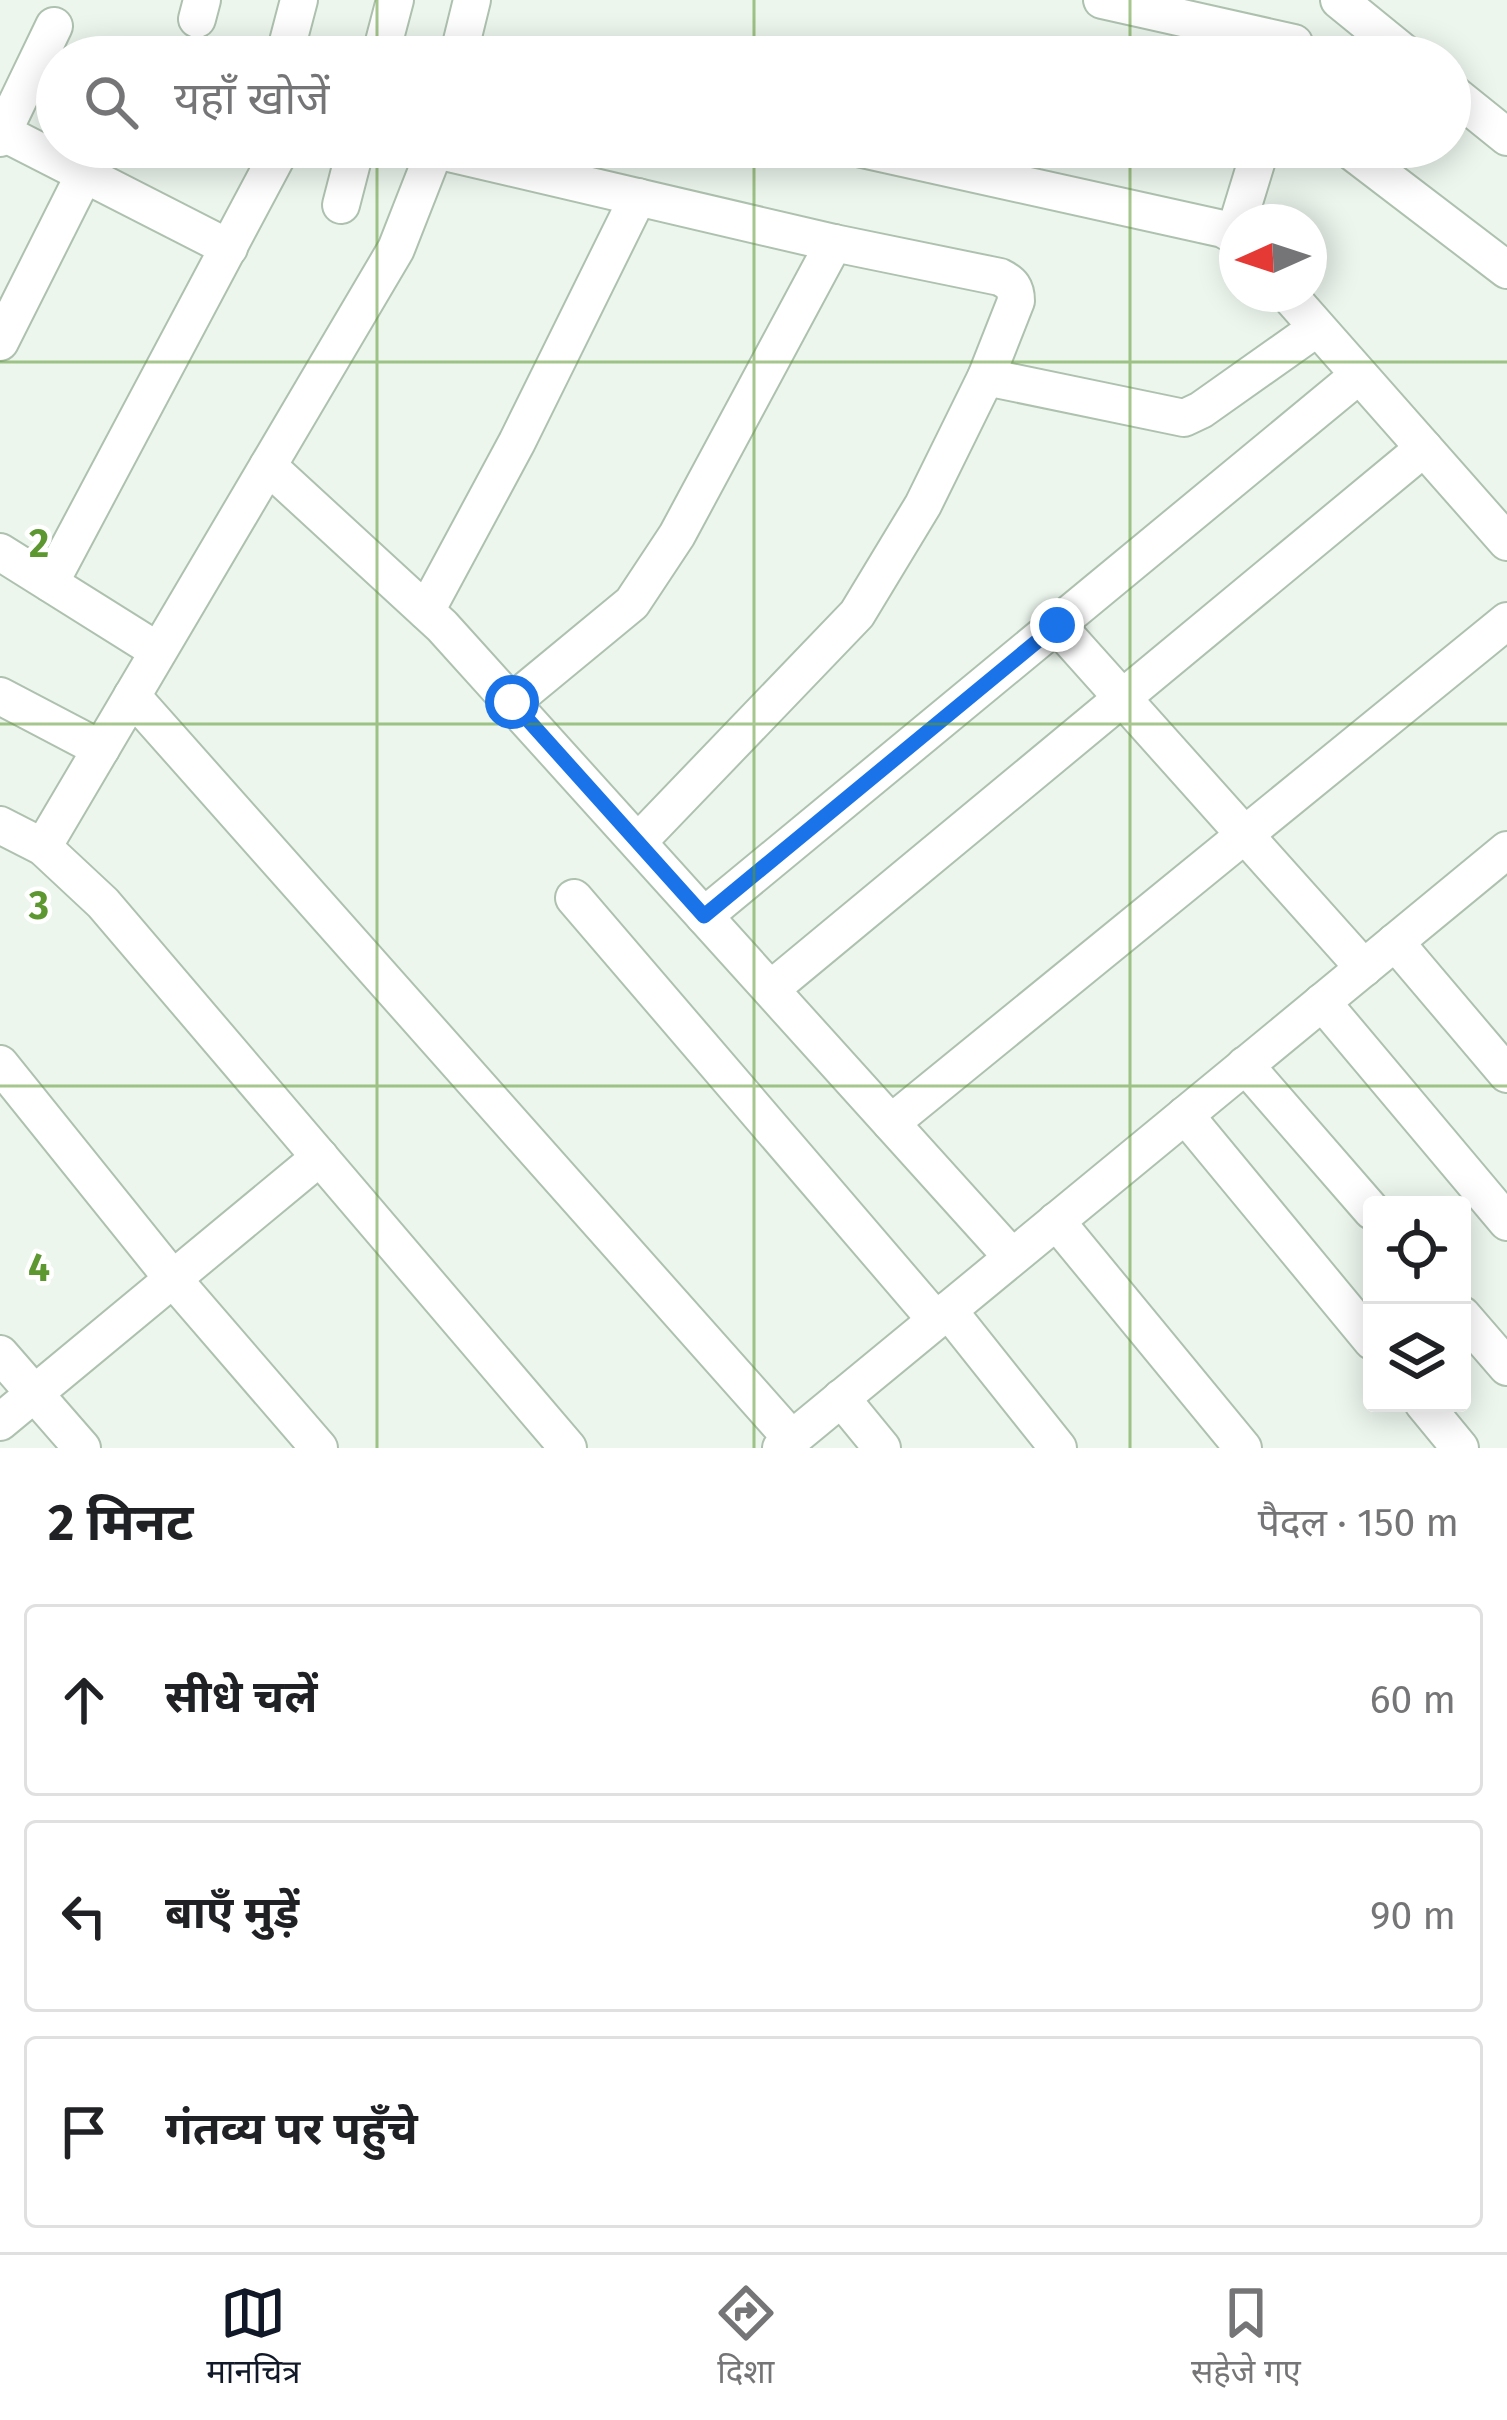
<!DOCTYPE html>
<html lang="hi">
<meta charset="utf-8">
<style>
:root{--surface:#fff;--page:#f2f2f2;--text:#202124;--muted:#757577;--line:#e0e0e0;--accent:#111827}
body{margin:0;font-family:"Fira Sans","Noto Sans Devanagari",sans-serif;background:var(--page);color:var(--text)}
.controls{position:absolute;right:36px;bottom:36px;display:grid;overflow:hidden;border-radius:12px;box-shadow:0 6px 30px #0003}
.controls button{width:108px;height:108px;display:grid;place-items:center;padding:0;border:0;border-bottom:3px solid var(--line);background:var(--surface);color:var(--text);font:60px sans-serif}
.compass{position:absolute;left:1219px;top:204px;width:108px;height:108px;border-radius:50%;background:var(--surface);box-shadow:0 6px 30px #0003;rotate:267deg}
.stop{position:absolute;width:36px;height:36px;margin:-27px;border:9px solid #1a73e8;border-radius:50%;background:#fff}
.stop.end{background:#1a73e8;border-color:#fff;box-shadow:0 3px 12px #0008}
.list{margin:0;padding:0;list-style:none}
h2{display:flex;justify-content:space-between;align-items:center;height:156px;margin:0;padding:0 48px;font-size:51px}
h2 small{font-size:39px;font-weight:400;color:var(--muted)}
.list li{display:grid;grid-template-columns:78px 1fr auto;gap:36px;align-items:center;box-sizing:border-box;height:192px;margin:0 24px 24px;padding:0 24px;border:3px solid var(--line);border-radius:12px}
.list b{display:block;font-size:45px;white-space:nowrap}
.list em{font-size:39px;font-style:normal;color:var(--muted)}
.icon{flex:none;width:66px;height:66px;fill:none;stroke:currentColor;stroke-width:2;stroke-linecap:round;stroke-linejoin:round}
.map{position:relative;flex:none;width:1507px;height:1448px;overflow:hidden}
.search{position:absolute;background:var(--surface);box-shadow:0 6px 30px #0003;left:36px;right:36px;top:36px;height:132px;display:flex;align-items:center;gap:30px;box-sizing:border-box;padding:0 42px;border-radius:66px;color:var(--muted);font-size:45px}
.sheet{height:804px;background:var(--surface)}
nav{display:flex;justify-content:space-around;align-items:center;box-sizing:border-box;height:168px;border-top:3px solid var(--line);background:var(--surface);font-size:33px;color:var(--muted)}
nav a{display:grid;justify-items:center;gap:6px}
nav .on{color:var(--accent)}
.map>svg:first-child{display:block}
</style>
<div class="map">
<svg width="1507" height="1448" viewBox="0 0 1507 1448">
<rect width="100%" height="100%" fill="#ecf6ed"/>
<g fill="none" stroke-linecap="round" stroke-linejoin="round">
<g stroke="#aec1af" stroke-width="40">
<g id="street">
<path d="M1102 0 1294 43"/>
<path d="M1339 0 1409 57"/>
<path d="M197 19 202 0"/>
<path d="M284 57 299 0"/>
<path d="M380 57 395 0"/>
<path d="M458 57 472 0"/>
<path d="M1450 91 1507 137"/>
<path d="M0 131 229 248"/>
<path d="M0 138 54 26"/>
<path d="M853 147 1223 229 1237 237"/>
<path d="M1346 147 1507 270"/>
<path d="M436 150 834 243 1000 277C1012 283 1016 288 1016 301L986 377 923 505 857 614 638 842"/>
<path d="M341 205 356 147"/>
<path d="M1238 222 1261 147"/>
<path d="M1288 294 1507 542"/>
<path d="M0 342 98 147"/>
<path d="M986 377 1184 418 1201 410 1317 328"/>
<path d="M268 466 442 626 1012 1257"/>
<path d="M0 552 158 651"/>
<path d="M50 583 277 156 269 147"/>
<path d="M426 611 517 442 638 197"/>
<path d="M1057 625 1364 968"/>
<path d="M0 696 101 749"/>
<path d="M132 696 792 1439"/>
<path d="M512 702 632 603 677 535 834 243"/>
<path d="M0 825 43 847 103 903 568 1448"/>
<path d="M43 847 396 249 436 147"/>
<path d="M574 898 936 1320"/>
<path d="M704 916 1359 375"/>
<path d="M1395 942 1507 1074"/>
<path d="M771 989 1424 448"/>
<path d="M1322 1002 1507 1222"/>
<path d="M0 1064 173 1279 319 1448"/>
<path d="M1245 1065 1372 1211"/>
<path d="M1185 1115 1372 1341"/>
<path d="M891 1123 1507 621"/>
<path d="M1056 1221 1243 1448"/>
<path d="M948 1310 1058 1448"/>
<path d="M1462 1315 1507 1367"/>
<path d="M0 1354 82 1448"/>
<path d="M841 1398 882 1448"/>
<path d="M1423 1403 1460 1448"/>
<path d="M0 1422 320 1157"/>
<path d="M781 1448 1507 850"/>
</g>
</g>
<use href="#street" stroke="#fff" stroke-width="36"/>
</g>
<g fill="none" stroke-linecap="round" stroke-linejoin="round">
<path stroke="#1a73e8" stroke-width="15" d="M512 702 704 916 1057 625"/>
</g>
<path fill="none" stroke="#5c9730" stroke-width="3" stroke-opacity="0.55" d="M377 0V57M754 0V57M1130 0V57M377 147V1448M754 147V1448M1130 147V1448M0 362H1507M0 724H1507M0 1086H1507"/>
<g font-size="39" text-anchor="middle" font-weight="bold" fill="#5c9730" stroke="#fff" stroke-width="9" stroke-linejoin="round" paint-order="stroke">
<text x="39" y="557">2</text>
<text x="39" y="919">3</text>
<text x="39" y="1281">4</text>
</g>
</svg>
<div class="controls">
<button><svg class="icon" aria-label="locate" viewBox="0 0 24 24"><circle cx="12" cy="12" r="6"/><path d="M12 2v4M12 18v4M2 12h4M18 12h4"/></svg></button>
<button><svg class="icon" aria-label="layers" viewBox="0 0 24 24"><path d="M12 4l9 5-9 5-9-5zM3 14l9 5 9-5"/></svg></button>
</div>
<svg class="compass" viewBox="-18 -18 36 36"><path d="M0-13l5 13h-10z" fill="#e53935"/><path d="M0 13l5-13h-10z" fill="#757577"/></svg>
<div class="stop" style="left:512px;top:702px"></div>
<div class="stop end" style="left:1057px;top:625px"></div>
<div class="search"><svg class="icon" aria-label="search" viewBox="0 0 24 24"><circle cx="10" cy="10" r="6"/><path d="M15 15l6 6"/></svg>यहाँ खोजें</div>
</div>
<section class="sheet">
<h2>2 मिनट<small>पैदल · 150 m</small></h2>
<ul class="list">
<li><svg class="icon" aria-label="ahead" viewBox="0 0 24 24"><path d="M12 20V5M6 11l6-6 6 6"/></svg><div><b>सीधे चलें</b></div><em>60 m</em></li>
<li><svg class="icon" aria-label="left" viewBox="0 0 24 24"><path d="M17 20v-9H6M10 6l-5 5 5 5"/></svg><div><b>बाएँ मुड़ें</b></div><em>90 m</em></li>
<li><svg class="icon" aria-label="arrive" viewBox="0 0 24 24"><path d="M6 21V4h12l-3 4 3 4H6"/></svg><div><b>गंतव्य पर पहुँचे</b></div></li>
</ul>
</section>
<nav>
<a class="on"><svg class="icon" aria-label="map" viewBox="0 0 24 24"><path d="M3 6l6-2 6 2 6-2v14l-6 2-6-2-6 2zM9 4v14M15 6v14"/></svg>मानचित्र</a>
<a><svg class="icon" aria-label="directions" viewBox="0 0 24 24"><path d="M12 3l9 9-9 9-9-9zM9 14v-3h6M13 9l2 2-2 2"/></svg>दिशा</a>
<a><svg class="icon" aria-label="saved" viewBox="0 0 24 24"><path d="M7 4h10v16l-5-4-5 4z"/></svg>सहेजे गए</a>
</nav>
